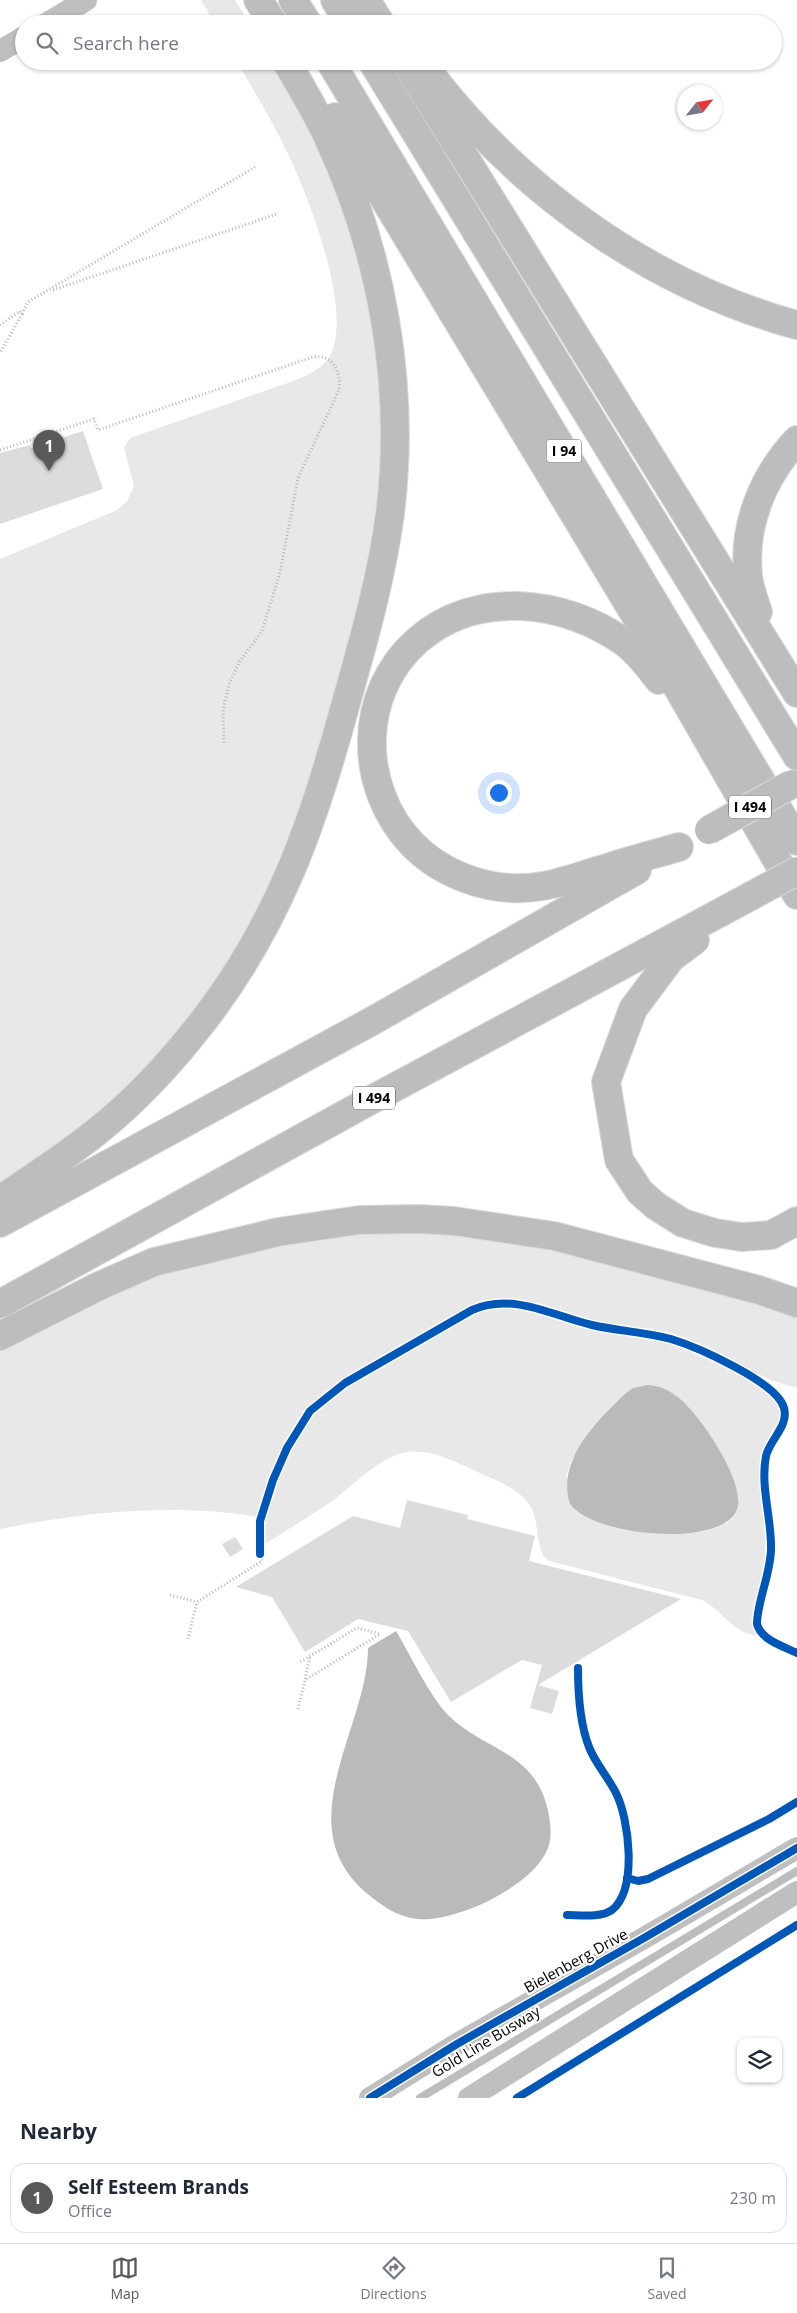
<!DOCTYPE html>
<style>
:root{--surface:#fff;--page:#f6f6f7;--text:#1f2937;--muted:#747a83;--line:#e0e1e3;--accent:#595959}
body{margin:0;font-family:"Open Sans",sans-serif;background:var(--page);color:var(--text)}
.controls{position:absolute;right:15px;bottom:15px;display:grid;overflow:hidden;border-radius:10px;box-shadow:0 1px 4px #0004}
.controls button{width:45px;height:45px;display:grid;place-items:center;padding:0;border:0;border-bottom:1px solid var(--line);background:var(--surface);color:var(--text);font:25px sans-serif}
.compass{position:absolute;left:677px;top:85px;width:45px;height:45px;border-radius:50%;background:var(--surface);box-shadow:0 1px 4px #0004;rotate:59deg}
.you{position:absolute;left:498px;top:792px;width:18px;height:18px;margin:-12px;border:4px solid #fff;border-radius:50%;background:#1a73e8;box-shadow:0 0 0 8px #1a73e833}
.badge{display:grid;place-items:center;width:32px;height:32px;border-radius:50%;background:var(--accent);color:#fff;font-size:16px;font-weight:700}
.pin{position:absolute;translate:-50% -41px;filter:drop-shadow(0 1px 2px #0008)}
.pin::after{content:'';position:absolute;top:26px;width:18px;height:15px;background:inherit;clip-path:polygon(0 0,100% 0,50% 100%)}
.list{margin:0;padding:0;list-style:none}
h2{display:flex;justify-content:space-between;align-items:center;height:65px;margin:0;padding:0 20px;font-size:21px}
h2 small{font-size:16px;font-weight:400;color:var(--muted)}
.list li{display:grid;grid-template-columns:32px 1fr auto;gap:15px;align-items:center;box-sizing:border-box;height:70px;margin:0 10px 10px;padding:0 10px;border:1px solid var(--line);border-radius:15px}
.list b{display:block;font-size:19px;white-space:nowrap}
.list p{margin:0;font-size:16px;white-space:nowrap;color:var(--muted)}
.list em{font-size:16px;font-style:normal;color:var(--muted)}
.icon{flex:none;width:28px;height:28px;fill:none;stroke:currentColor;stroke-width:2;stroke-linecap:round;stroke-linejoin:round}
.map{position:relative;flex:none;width:797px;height:2098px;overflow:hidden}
.search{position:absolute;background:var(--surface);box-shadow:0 1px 4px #0004;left:15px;right:15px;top:15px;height:55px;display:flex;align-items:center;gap:12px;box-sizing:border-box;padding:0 18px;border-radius:28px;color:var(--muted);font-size:19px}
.sheet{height:145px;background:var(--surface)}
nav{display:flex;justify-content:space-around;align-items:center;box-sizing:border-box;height:70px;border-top:1px solid var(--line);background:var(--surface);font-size:14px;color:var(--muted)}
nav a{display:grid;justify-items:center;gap:2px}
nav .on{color:var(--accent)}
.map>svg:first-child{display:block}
</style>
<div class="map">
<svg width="797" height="2098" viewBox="0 0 797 2098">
<rect width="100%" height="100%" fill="#fff"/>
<g fill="#e8e8e8" fill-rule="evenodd">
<path d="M201 0H235L250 24H215Z"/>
<path d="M237 61H273L317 135 367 280 384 400 379 525 302 824 224 977 129 1090 0 1191V559L117 510 127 501 134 486 124 448 130 438 296 380C309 374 323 368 330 356 354 311 307 192 285 148 271 118 253 90 237 61Z"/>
<path d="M430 1231 546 1245 797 1314V1388C754 1377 723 1354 682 1340 649 1329 613 1329 579 1319 550 1310 517 1295 487 1302 458 1308 408 1343 380 1359 358 1372 334 1384 314 1402 284 1431 269 1477 258 1517 174 1503 83 1512 0 1529V1348C63 1320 125 1285 191 1265 269 1241 350 1233 430 1231Z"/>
<path d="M502 1306C534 1307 564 1321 594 1329 618 1334 642 1336 665 1341 691 1347 773 1383 781 1408 786 1424 769 1435 765 1449 754 1482 771 1520 767 1555 766 1567 764 1580 761 1592 759 1602 754 1612 754 1622 754 1627 755 1631 759 1635 735 1636 722 1610 702 1600L549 1561C531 1548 544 1515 523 1497 509 1484 490 1478 473 1470 454 1461 430 1449 408 1452 379 1456 355 1485 332 1501 309 1517 285 1531 262 1546 260 1525 268 1503 275 1483 284 1459 295 1433 312 1413 341 1381 387 1362 423 1341 448 1327 473 1307 502 1306ZM647 1385C662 1386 674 1392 684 1402 703 1420 747 1487 736 1513 721 1547 592 1536 570 1504L567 1474 571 1461 594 1429 626 1393 633 1388Z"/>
</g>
<g fill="#bababa">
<path d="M647 1385C659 1385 669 1390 678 1397 699 1413 750 1487 736 1512 717 1548 593 1536 570 1504 556 1460 597 1421 626 1393L633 1388Z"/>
<path d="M396 1631C411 1656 429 1695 448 1715 482 1749 531 1751 546 1803 550 1817 553 1835 548 1848 534 1886 455 1923 417 1919 397 1917 379 1904 364 1891 288 1823 368 1727 368 1648Z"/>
</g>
<g fill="#dcdcdc">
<path d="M83 431 103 489 0 524V453L30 445 31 448Z"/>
<path d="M407 1500 468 1515 467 1519 535 1536 529 1561 681 1599 538 1685 559 1691 552 1714 530 1708 542 1665 522 1660 451 1702 408 1631 358 1619 305 1652 272 1597 236 1587 353 1516 400 1528Z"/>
<path d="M235 1537 243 1549 230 1557 222 1544Z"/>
</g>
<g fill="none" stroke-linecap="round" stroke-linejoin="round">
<g stroke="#dbdbdb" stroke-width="30">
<g id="highway">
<path d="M258 0 274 24"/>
<path d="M293 0 308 24"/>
<path d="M335 0 350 24"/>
<path d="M366 0 381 24"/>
<path d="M330 61 797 841"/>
<path d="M372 61 797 756"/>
<path d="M405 61 797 693"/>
<path d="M431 75C522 193 653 286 797 325"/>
<path d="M335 117 652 643 797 895"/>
<path d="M758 612C754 600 749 587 748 575 743 525 763 476 797 440"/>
<path d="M659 680C648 666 638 652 624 642 565 600 477 589 418 640 357 693 358 787 412 844 440 873 484 890 523 888 553 887 579 876 607 868 631 860 655 854 679 847"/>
<path d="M695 940 671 958 633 1009 606 1082 619 1160 640 1192 656 1206 683 1223 715 1233 742 1237 771 1235 797 1221"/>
<path d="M0 1200C32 1178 65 1157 95 1133 137 1100 175 1058 207 1016 279 921 313 824 344 710 362 646 381 581 390 514 406 386 382 252 327 135 315 110 300 85 286 61"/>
<path d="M0 1223 374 1020 637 870"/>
<path d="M0 1304 371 1100 751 896"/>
<path d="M0 1336 99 1286 154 1262 278 1232 359 1220 419 1219 454 1221 554 1236 759 1290 797 1303"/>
</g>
</g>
<g stroke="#b8b8b8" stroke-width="3" stroke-dasharray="1 2.5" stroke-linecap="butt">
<path d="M53 290 277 214"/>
<path d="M22 314 28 302 255 167"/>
<path d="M0 325 20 311 22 314 0 353"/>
<path d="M0 450 94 419 98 430 313 357C334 354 341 373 339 390L298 478 280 572 262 631 240 661 229 684 223 710 224 743"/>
<path d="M170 1595 197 1602"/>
<path d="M188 1639 197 1602 262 1561 260 1554"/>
<path d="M305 1679 310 1656"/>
<path d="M298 1709 305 1680 380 1634 357 1628 300 1662"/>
</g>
<path stroke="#bdbdbd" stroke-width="8" d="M420 2098 797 1871"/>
<g stroke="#bfbfbf" stroke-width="22">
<path d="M46 24 86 0"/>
<path d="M0 51 24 37"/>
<path d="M370 2098 457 2044 644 1938 797 1848"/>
<path d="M469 2098 797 1892"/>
</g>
<use href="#highway" stroke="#bdbdbd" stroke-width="28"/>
<g stroke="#dbdbdb" stroke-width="30" stroke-linecap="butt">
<g id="highway-bridge">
<path d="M709 830 792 784"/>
<path d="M751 896 797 871"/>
</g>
</g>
<use href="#highway-bridge" stroke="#bdbdbd" stroke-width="28"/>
<g stroke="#fff" stroke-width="11">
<g id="cycleway">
<path d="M260 1554V1521L273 1480 287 1448 310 1411 345 1383 472 1310C513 1292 553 1316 592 1325 618 1331 645 1332 671 1339 697 1347 777 1382 784 1408 789 1426 770 1439 766 1456 760 1487 772 1519 771 1550 770 1576 757 1602 757 1624 761 1640 783 1646 797 1653"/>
<path d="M627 1878 638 1881 648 1879 769 1819 797 1802"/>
<path d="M567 1915C579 1915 601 1918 612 1910 638 1889 629 1819 616 1793 608 1777 595 1763 589 1747 580 1724 578 1691 578 1668"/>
<path d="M370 2098 457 2044 644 1938 797 1848"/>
<path d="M517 2098 797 1925"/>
</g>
</g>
<use href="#cycleway" stroke="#0057b8" stroke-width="8"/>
</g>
<g text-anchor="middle" stroke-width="4.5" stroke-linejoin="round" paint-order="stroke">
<g fill="#fff" stroke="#4c4c4c" stroke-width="1">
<rect x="546.5" y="439.5" width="35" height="23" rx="4"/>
<rect x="729" y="795.5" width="42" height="23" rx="4"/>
<rect x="353" y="1086.5" width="42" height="23" rx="4"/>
</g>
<g font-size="14" font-weight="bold" fill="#000">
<text x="564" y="456">I 94</text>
<text x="750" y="812">I 494</text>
<text x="374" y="1103">I 494</text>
</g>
<g font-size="15" fill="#000" stroke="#fff">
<text transform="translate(576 1961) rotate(-29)" y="5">Bielenberg Drive</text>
<text transform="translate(486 2042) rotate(-31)" y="5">Gold Line Busway</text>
</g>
</g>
</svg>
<div class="controls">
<button><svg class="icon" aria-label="layers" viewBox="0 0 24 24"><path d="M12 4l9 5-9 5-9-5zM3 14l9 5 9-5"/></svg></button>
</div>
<svg class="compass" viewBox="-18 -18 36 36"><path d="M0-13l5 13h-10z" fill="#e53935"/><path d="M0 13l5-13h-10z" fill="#747a83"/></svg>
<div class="you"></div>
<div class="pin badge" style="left:49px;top:471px">1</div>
<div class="search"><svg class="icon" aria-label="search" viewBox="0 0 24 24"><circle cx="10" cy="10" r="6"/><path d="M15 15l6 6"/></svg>Search here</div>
</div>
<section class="sheet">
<h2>Nearby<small></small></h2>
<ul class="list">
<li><span class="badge">1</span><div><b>Self Esteem Brands</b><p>Office</p></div><em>230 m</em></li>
</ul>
</section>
<nav>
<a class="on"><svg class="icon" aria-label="map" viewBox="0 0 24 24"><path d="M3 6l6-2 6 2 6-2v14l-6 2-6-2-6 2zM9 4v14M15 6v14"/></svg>Map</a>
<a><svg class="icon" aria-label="directions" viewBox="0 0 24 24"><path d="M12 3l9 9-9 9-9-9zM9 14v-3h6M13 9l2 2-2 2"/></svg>Directions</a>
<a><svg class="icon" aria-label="saved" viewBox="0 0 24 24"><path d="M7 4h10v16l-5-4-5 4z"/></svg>Saved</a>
</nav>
